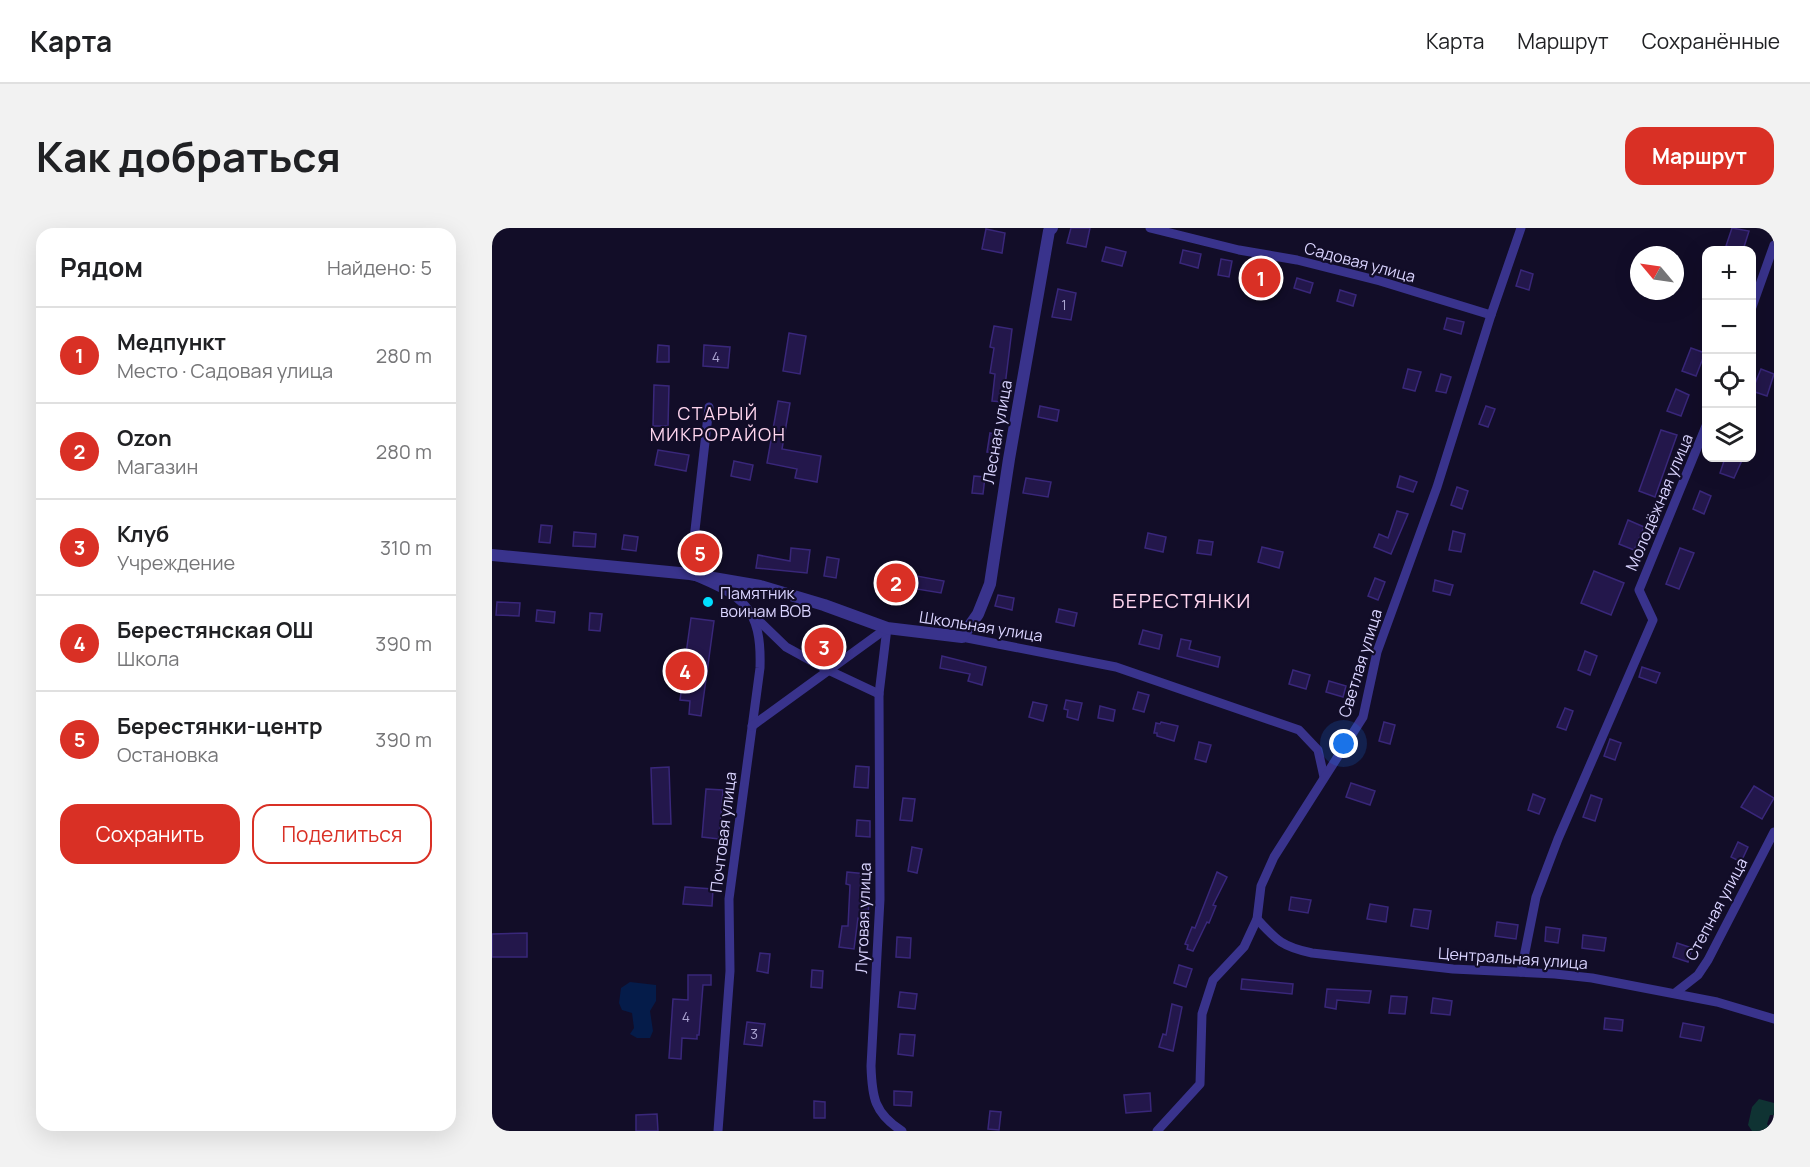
<!DOCTYPE html>
<html lang="ru">
<meta charset="utf-8">
<style>
:root{--surface:#fff;--page:#f2f2f2;--text:#202124;--muted:#757577;--line:#e0e0e0;--accent:#d93025}
body{margin:0;font-family:Manrope,sans-serif;background:var(--page);color:var(--text)}
.controls{position:absolute;right:18px;top:18px;display:grid;overflow:hidden;border-radius:12px;box-shadow:0 6px 24px #0002}
.controls button{width:54px;height:54px;display:grid;place-items:center;padding:0;border:0;border-bottom:2px solid var(--line);background:var(--surface);color:var(--text);font:30px sans-serif}
.compass{position:absolute;left:1138px;top:18px;width:54px;height:54px;border-radius:50%;background:var(--surface);box-shadow:0 6px 24px #0002;rotate:299deg}
.you{position:absolute;left:852px;top:516px;width:21px;height:21px;margin:-15px;border:4px solid #fff;border-radius:50%;background:#1a73e8;box-shadow:0 0 0 9px #1a73e833}
.badge{display:grid;place-items:center;width:39px;height:39px;border-radius:50%;background:var(--accent);color:#fff;font-size:20px;font-weight:700}
.pin{position:absolute;translate:-50% -50%;border:3px solid #fff;box-shadow:0 2px 6px #0006}
.list{margin:0;padding:0;list-style:none}
h2{display:flex;justify-content:space-between;align-items:center;height:78px;margin:0;padding:0 24px;font-size:26px}
h2 small{font-size:20px;font-weight:400;color:var(--muted)}
.list li{display:grid;grid-template-columns:39px 1fr auto;gap:18px;align-items:center;box-sizing:border-box;height:96px;padding:0 24px;border-top:2px solid var(--line)}
.list b{display:block;font-size:22px;white-space:nowrap}
.list p{margin:0;font-size:20px;white-space:nowrap;color:var(--muted)}
.list em{font-size:20px;font-style:normal;color:var(--muted)}
.actions{display:flex;gap:12px;padding:18px 24px}
.actions a{flex:1;padding:14px 0;border:2px solid var(--accent);border-radius:18px;text-align:center;font-size:21px;color:var(--accent)}
.actions .main{background:var(--accent);color:#fff}
.icon{flex:none;width:33px;height:33px;fill:none;stroke:currentColor;stroke-width:2;stroke-linecap:round;stroke-linejoin:round}
.map{position:relative;flex:none;width:1282px;height:903px;overflow:hidden;border-radius:18px}
header{display:flex;align-items:center;gap:36px;box-sizing:border-box;height:84px;padding:0 30px;background:var(--surface);border-bottom:2px solid var(--line)}
header strong{font-size:28px}
nav{display:flex;gap:33px;margin-inline-start:auto;font-size:21px}
.intro{display:flex;align-items:center;justify-content:space-between;box-sizing:border-box;height:144px;padding:0 36px}
h1{margin:0;font-size:42px}
.button{padding:15px 27px;border-radius:18px;background:var(--accent);color:#fff;font-size:21px;font-weight:700}
main{display:flex;gap:36px;padding:0 36px}
aside{flex:1;background:var(--surface);border-radius:18px;box-shadow:0 6px 24px #0002}
.map>svg:first-child{display:block}
</style>
<header>
<strong>Карта</strong>
<nav><a>Карта</a><a>Маршрут</a><a>Сохранённые</a></nav>
</header>
<div class="intro"><h1>Как добраться</h1><a class="button">Маршрут</a></div>
<main>
<aside>
<h2>Рядом<small>Найдено: 5</small></h2>
<ul class="list">
<li><span class="badge">1</span><div><b>Медпункт</b><p>Место · Садовая улица</p></div><em>280 m</em></li>
<li><span class="badge">2</span><div><b>Ozon</b><p>Магазин</p></div><em>280 m</em></li>
<li><span class="badge">3</span><div><b>Клуб</b><p>Учреждение</p></div><em>310 m</em></li>
<li><span class="badge">4</span><div><b>Берестянская ОШ</b><p>Школа</p></div><em>390 m</em></li>
<li><span class="badge">5</span><div><b>Берестянки-центр</b><p>Остановка</p></div><em>390 m</em></li>
</ul>
<div class="actions"><a class="main">Сохранить</a><a>Поделиться</a></div>
</aside>
<div class="map">
<svg width="1282" height="903" viewBox="0 0 1282 903">
<rect width="100%" height="100%" fill="#120d28"/>
<path fill="#0f3333" d="M1267 871 1282 875V887H1278L1275 896 1280 903H1260L1256 897 1260 879Z"/>
<path fill="#051c4a" d="M138 754 164 757V773L158 783 161 803 158 810H145L138 806 142 800 140 785 130 782 127 775 129 760Z"/>
<g fill="#23174b" stroke="#39277a" stroke-width="1.5">
<path d="M579 0H598L594 19 575 15Z"/>
<path d="M1240 0 1257 3 1251 22 1234 18Z"/>
<path d="M494 1 513 5 510 25 490 21Z"/>
<path d="M614 19 634 24 630 38 610 33Z"/>
<path d="M691 22 709 26 706 40 688 35Z"/>
<path d="M729 31 740 33 737 49 726 47Z"/>
<path d="M766 39 777 43 772 61 761 57Z"/>
<path d="M1029 42 1041 46 1037 62 1024 58Z"/>
<path d="M805 50 821 55 818 65 802 60Z"/>
<path d="M566 61 584 65 579 92 560 89Z"/>
<path d="M848 62 864 67 861 78 845 73Z"/>
<path d="M955 90 972 94 969 106 952 101Z"/>
<path d="M502 98 520 101 511 174 500 173 503 146 498 145 502 120 498 119Z"/>
<path d="M297 105 314 108 308 146 291 143Z"/>
<path d="M166 117 177 118V134H165Z"/>
<path d="M212 117 238 119 236 140 211 138Z"/>
<path d="M1199 120 1213 125 1204 148 1190 143Z"/>
<path d="M916 141 929 144 923 163 911 160Z"/>
<path d="M1269 141 1282 146 1275 168 1260 163Z"/>
<path d="M949 146 959 149 954 165 944 163Z"/>
<path d="M162 157 177 158 176 198H161Z"/>
<path d="M1184 161 1197 167 1189 188 1175 183Z"/>
<path d="M286 173 298 175 290 221 329 228 325 254 303 250 305 241 275 235Z"/>
<path d="M548 178 567 182 565 193 546 189Z"/>
<path d="M994 178 1003 181 996 199 987 196Z"/>
<path d="M1169 202 1185 207 1163 269 1147 263Z"/>
<path d="M498 205 509 207 506 225 495 224Z"/>
<path d="M166 222 197 227 194 243 163 237Z"/>
<path d="M1233 230H1251L1242 250 1228 245Z"/>
<path d="M242 233 261 237 258 252 239 248Z"/>
<path d="M482 248 493 249 491 266 480 265Z"/>
<path d="M908 248 925 254 921 264 905 259Z"/>
<path d="M534 250 559 254 556 269 531 265Z"/>
<path d="M965 259 976 263 970 281 959 277Z"/>
<path d="M1208 263 1219 268 1212 286 1201 281Z"/>
<path d="M905 283 916 286 899 326 882 319 887 306 896 310Z"/>
<path d="M1136 292 1152 299 1142 322 1127 316Z"/>
<path d="M49 297 60 298 58 315 47 314Z"/>
<path d="M961 303 973 306 969 324 957 322Z"/>
<path d="M82 304 104 306 103 319 81 318Z"/>
<path d="M656 305 674 309 671 324 653 320Z"/>
<path d="M132 307 146 309 144 323 130 321Z"/>
<path d="M707 312 721 314 719 327 705 325Z"/>
<path d="M770 319 791 324 787 340 766 334Z"/>
<path d="M299 320 318 322 315 345 264 340 266 327 298 333Z"/>
<path d="M1188 320 1202 325 1187 361 1174 356Z"/>
<path d="M335 329 347 331 344 350 332 348Z"/>
<path d="M403 340 420 343 419 347 452 353 449 365 400 357Z"/>
<path d="M1102 343 1132 355 1119 387 1089 375Z"/>
<path d="M883 350 893 354 886 372 876 368Z"/>
<path d="M943 352 961 357 958 367 941 363Z"/>
<path d="M506 367 522 370 520 382 503 378Z"/>
<path d="M5 374 28 375 27 388 4 387Z"/>
<path d="M567 381 585 385 582 398 564 394Z"/>
<path d="M45 382 63 384 62 395 44 393Z"/>
<path d="M98 385 110 386 108 403 97 402Z"/>
<path d="M199 390 222 393 209 488 197 486 198 473 188 472 190 458H184L186 446 191 447Z"/>
<path d="M651 402 670 407 667 421 647 416Z"/>
<path d="M338 405H349L348 426 341 431H335L336 426 319 425 314 422 315 412 337 414Z"/>
<path d="M689 411 699 413 697 421 728 429 726 439 685 428Z"/>
<path d="M1093 423 1105 428 1098 447 1086 442Z"/>
<path d="M450 428 494 439 490 457 476 453 478 446 448 440Z"/>
<path d="M1150 439 1168 445 1164 455 1147 449Z"/>
<path d="M801 442 818 447 814 461 797 456Z"/>
<path d="M837 453 854 458 851 469 834 464Z"/>
<path d="M646 464 657 467 652 484 641 481Z"/>
<path d="M574 472 590 475 586 492 575 489 576 482 572 481Z"/>
<path d="M541 474 555 477 551 493 537 489Z"/>
<path d="M608 478 623 482 621 493 606 490Z"/>
<path d="M1073 480 1081 483 1074 502 1065 499Z"/>
<path d="M669 494 686 498 682 513 665 508V505H662L664 495 668 496Z"/>
<path d="M892 494 903 497 898 516 887 513Z"/>
<path d="M1118 511 1129 515 1123 532 1112 528Z"/>
<path d="M707 514 719 517 714 534 703 531Z"/>
<path d="M364 538 377 539 376 560 362 559Z"/>
<path d="M177 539 179 596H161L159 540Z"/>
<path d="M859 555 883 563 878 577 854 569Z"/>
<path d="M1262 558 1282 570 1270 591 1249 579Z"/>
<path d="M214 561 231 562 227 611 210 609Z"/>
<path d="M1041 566 1053 571 1047 586 1036 582Z"/>
<path d="M1099 567 1110 571 1103 593 1091 589Z"/>
<path d="M411 570 423 571 420 593 408 592Z"/>
<path d="M365 592 378 593V609L364 608Z"/>
<path d="M1246 614 1256 619 1249 634 1239 629Z"/>
<path d="M420 619 430 621 425 645 416 643Z"/>
<path d="M355 644 375 646 373 670 377 671 376 690H366L362 721 347 719 350 698H356L358 657 354 656Z"/>
<path d="M725 644 735 649 721 677 724 678 717 695 715 694 701 723 695 721 696 717 693 716 700 699 703 700Z"/>
<path d="M193 659 221 661 220 678 191 676Z"/>
<path d="M799 669 819 672 816 685 797 682Z"/>
<path d="M878 676 896 679 894 694 875 691Z"/>
<path d="M922 681 939 683 936 701 919 698Z"/>
<path d="M1005 694 1026 697 1024 711 1003 708Z"/>
<path d="M1054 699 1068 701 1066 715 1053 713Z"/>
<path d="M35 705V729H0V706Z"/>
<path d="M1091 707 1114 710 1112 723 1090 720Z"/>
<path d="M405 709 419 710 418 730 404 729Z"/>
<path d="M1185 715 1200 720 1196 734 1181 729Z"/>
<path d="M268 725 278 726 276 745 265 743Z"/>
<path d="M687 737 700 741 694 759 682 755Z"/>
<path d="M320 742 331 743 330 760 319 759Z"/>
<path d="M196 747H219V757H211L207 807H205V811L190 810 189 831 177 830 181 771 196 772Z"/>
<path d="M750 751 801 756 800 766 749 761Z"/>
<path d="M835 761 879 763 877 775 845 772 844 781 833 779Z"/>
<path d="M408 764 425 766 423 781 406 779Z"/>
<path d="M899 768 915 769 913 786 897 785Z"/>
<path d="M941 770 960 773 958 787 939 785Z"/>
<path d="M680 776 690 779 681 823 667 819 671 806 674 807Z"/>
<path d="M1113 790 1131 792 1130 803 1112 801Z"/>
<path d="M255 794 273 796 270 818 252 816Z"/>
<path d="M1191 795 1212 799 1209 813 1188 809Z"/>
<path d="M408 806 423 807 421 828 406 826Z"/>
<path d="M402 863 420 864 419 878 402 877Z"/>
<path d="M658 865 659 883 634 885 632 867Z"/>
<path d="M322 873 333 874V890H322Z"/>
<path d="M498 883 509 884 507 902 496 901Z"/>
<path d="M165 886 166 903H144V887Z"/>
</g>
<g fill="none" stroke-linecap="round" stroke-linejoin="round">
<g stroke="#39338c" stroke-width="9">
<path d="M658 0 747 22 805 32 888 53 999 87"/>
<path d="M1260 79 1282 17"/>
<path d="M217 179 198 346C251 368 270 379 268 440L237 671 238 743 226 903"/>
<path d="M263 389 294 419 336 442 387 466"/>
<path d="M395 400 387 466 388 671 379 838C380 869 382 885 410 903"/>
<path d="M470 409 624 439 807 502 826 522 832 549"/>
<path d="M260 498 395 400"/>
<path d="M765 691C785 713 791 719 820 725L961 741 1063 746 1100 750 1225 774 1282 791"/>
<path d="M1029 744 1044 669 1066 611 1161 392 1147 362 1214 198"/>
<path d="M1183 765 1206 747 1216 732 1282 604"/>
<path d="M665 903 708 856 710 786 721 752 752 719 765 691 769 658 782 629 871 489 885 424 945 259 999 87 1029 0"/>
</g>
<path stroke="#39338c" stroke-width="12" d="M0 327 198 346 268 358 332 377 395 400 470 409 486 386 498 356 517 231 557 3 560 0"/>
</g>
<circle fill="#00deff" stroke="#120d28" stroke-width="2" cx="216" cy="374" r="6"/>
<g text-anchor="middle" stroke-width="4.5" stroke-linejoin="round" paint-order="stroke">
<g font-size="14" fill="#aca5d2">
<text x="572" y="82">1</text>
<text x="224" y="134">4</text>
<text x="194" y="794">4</text>
<text x="262" y="811">3</text>
</g>
<g font-size="16" fill="#dad4ff" stroke="#120d28">
<text transform="translate(868 34) rotate(15)" y="6">Садовая улица</text>
<text transform="translate(505 204) rotate(-80)" y="6">Лесная улица</text>
<text transform="translate(1167 274) rotate(-67)" y="6">Молодёжная улица</text>
<text transform="translate(489 398) rotate(9)" y="6">Школьная улица</text>
<text transform="translate(868 435) rotate(-73)" y="6">Светлая улица</text>
<text transform="translate(231 604) rotate(-83)" y="6">Почтовая улица</text>
<text transform="translate(1224 681) rotate(-62)" y="6">Степная улица</text>
<text transform="translate(371 690) rotate(-88)" y="6">Луговая улица</text>
<text transform="translate(1021 730) rotate(4)" y="6">Центральная улица</text>
</g>
<g font-size="16" fill="#dad4ff" stroke="#120d28" text-anchor="start">
<text x="228" y="371">Памятник<tspan x="228" dy="18">воинам ВОВ</tspan></text>
</g>
<g font-size="18" letter-spacing="1.5" fill="#ffd6ef" stroke="#120d28">
<text x="226" y="192">СТАРЫЙ<tspan x="226" dy="21">МИКРОРАЙОН</tspan></text>
</g>
<g font-size="20" letter-spacing="1.5" fill="#ffd6ef" stroke="#120d28">
<text x="690" y="380">БЕРЕСТЯНКИ</text>
</g>
</g>
</svg>
<div class="controls">
<button>+</button>
<button>−</button>
<button><svg class="icon" aria-label="locate" viewBox="0 0 24 24"><circle cx="12" cy="12" r="6"/><path d="M12 2v4M12 18v4M2 12h4M18 12h4"/></svg></button>
<button><svg class="icon" aria-label="layers" viewBox="0 0 24 24"><path d="M12 4l9 5-9 5-9-5zM3 14l9 5 9-5"/></svg></button>
</div>
<svg class="compass" viewBox="-18 -18 36 36"><path d="M0-13l5 13h-10z" fill="#e53935"/><path d="M0 13l5-13h-10z" fill="#757577"/></svg>
<div class="you"></div>
<div class="pin badge" style="left:769px;top:50px">1</div>
<div class="pin badge" style="left:404px;top:355px">2</div>
<div class="pin badge" style="left:332px;top:419px">3</div>
<div class="pin badge" style="left:193px;top:443px">4</div>
<div class="pin badge" style="left:208px;top:325px">5</div>
</div>
</main>
